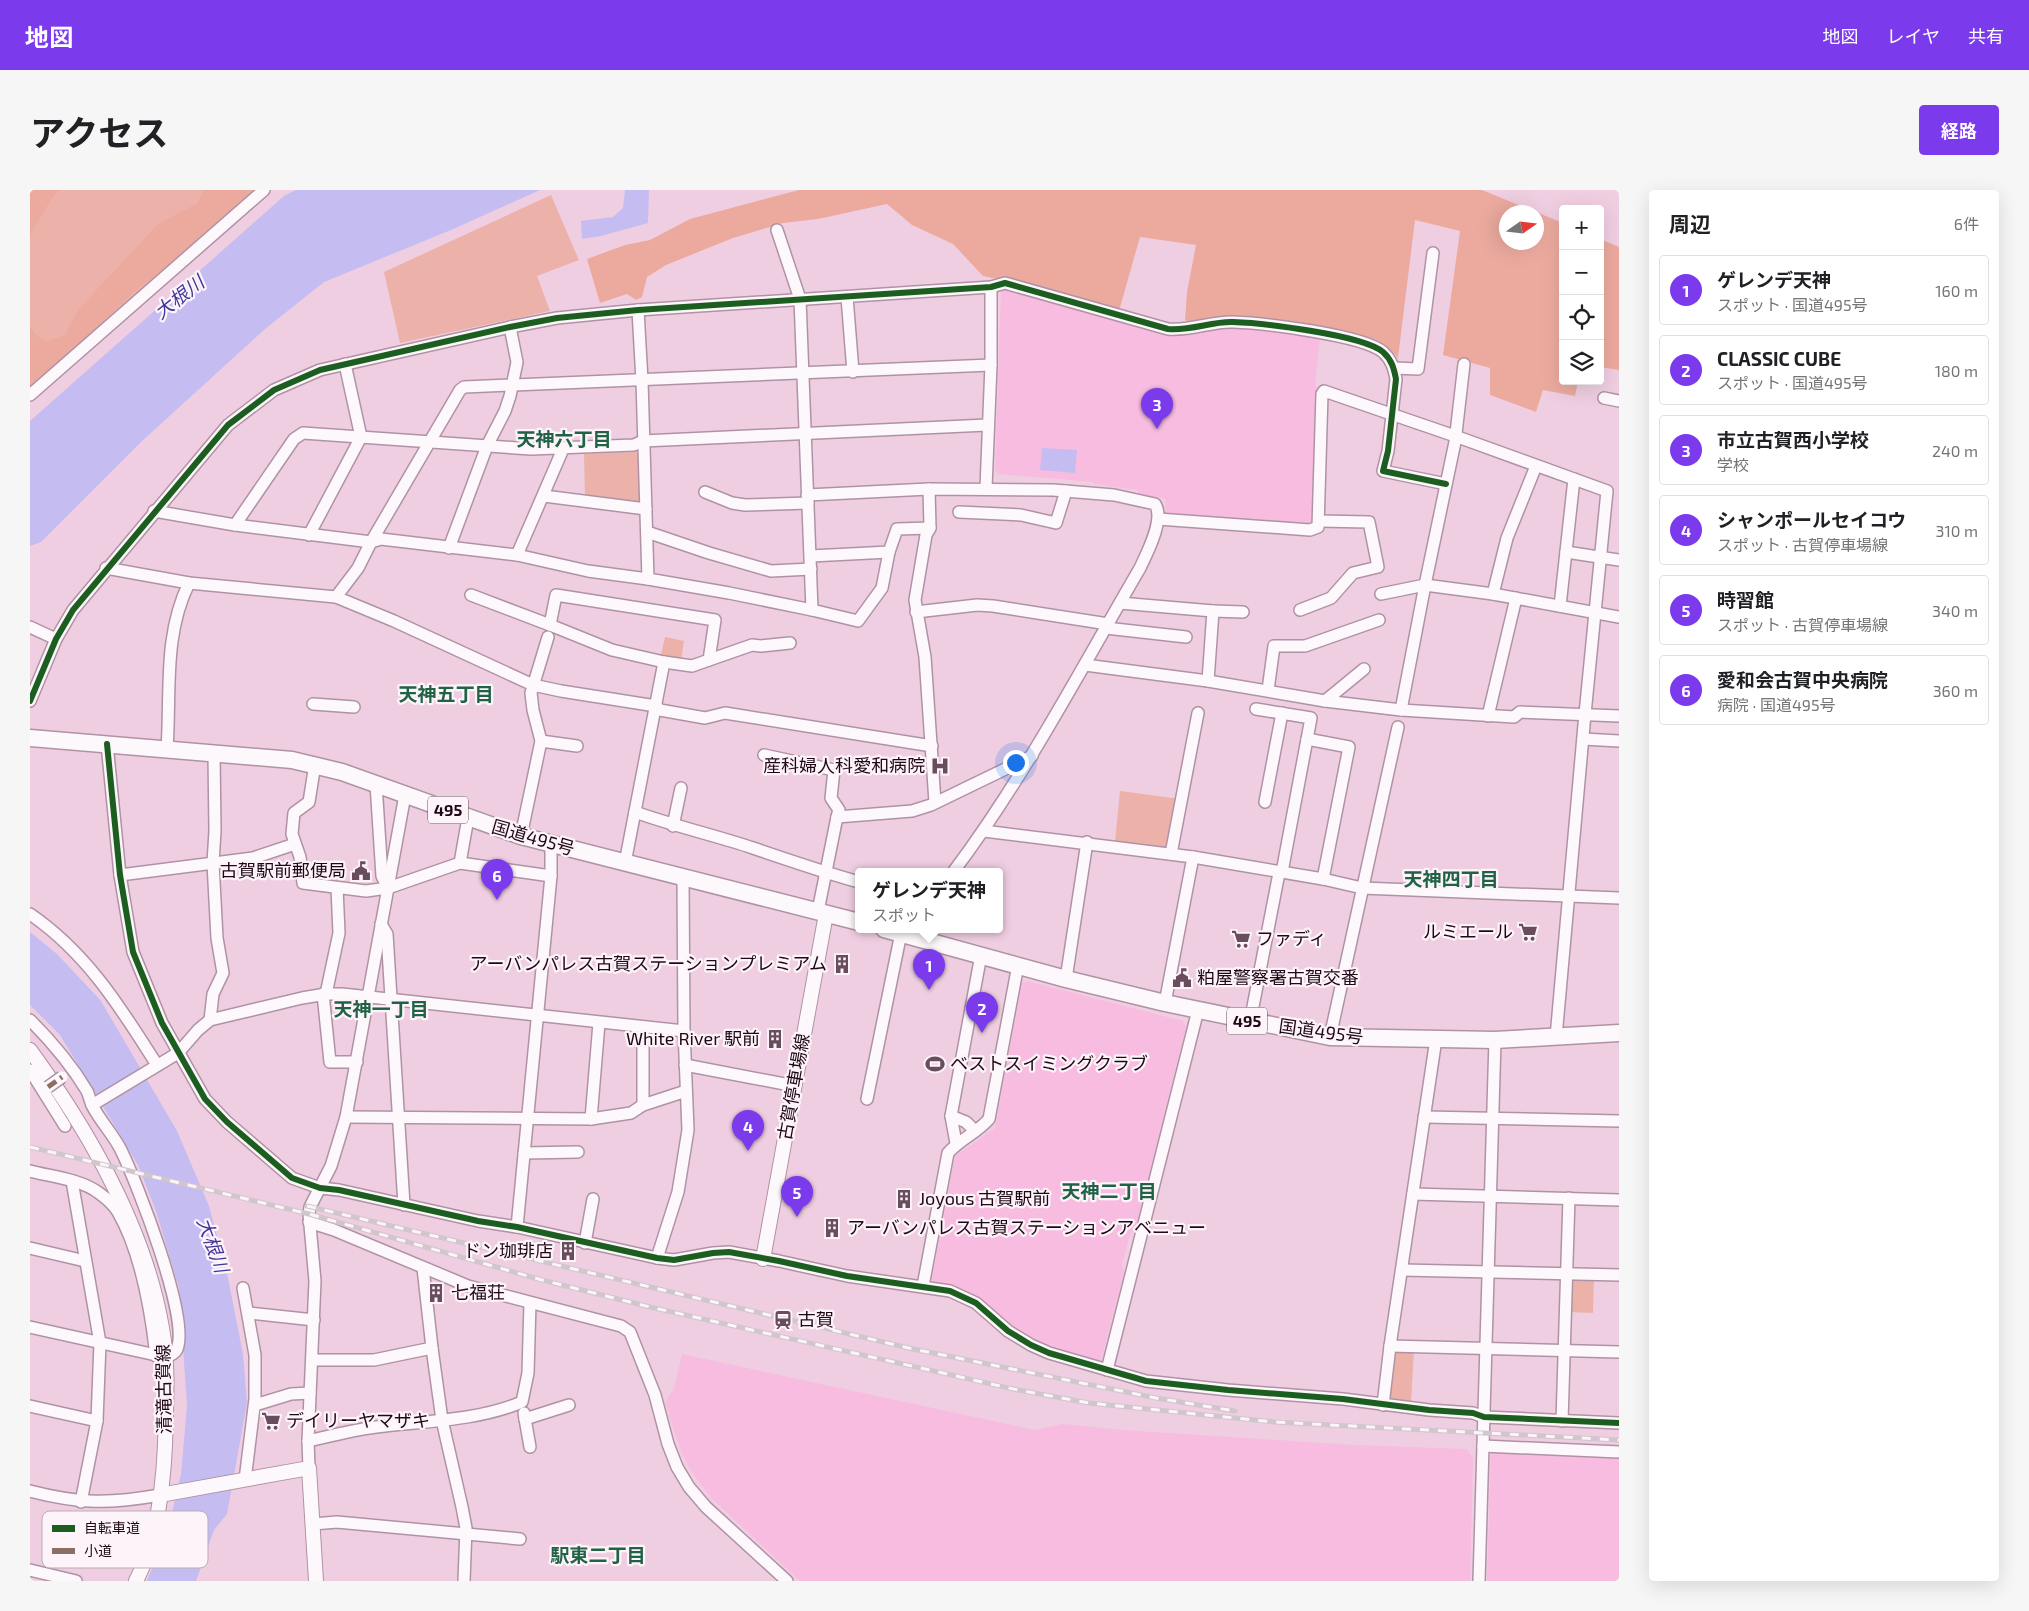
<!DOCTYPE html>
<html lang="ja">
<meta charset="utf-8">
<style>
:root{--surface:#fff;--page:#f6f6f6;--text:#202124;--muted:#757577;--line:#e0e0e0;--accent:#7c3aed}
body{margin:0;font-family:"Exo 2","Noto Sans JP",sans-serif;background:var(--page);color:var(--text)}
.controls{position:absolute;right:15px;top:15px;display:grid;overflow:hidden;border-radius:5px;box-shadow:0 5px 20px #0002}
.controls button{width:45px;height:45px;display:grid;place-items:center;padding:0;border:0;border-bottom:1px solid var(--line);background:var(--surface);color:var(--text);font:25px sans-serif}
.compass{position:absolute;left:1469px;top:15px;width:45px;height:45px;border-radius:50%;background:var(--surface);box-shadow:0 5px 20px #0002;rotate:76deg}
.you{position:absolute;left:985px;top:572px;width:18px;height:18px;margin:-12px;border:4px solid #fff;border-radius:50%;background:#1a73e8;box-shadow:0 0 0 8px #1a73e833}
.badge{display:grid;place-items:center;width:32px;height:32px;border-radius:50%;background:var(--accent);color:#fff;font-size:16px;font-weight:700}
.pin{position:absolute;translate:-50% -41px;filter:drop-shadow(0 1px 2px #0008)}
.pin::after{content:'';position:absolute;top:26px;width:18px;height:15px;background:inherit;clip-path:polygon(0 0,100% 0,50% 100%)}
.popup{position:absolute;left:825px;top:678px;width:148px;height:65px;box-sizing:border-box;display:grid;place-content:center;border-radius:5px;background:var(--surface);filter:drop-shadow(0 1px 4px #0005);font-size:16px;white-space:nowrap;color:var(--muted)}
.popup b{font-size:19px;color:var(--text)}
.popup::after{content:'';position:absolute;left:50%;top:100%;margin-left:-10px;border:10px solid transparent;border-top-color:var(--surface)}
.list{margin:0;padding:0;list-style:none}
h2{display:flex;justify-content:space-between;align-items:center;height:65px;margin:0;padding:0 20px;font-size:21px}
h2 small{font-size:16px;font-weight:400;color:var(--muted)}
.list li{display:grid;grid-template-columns:32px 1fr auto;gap:15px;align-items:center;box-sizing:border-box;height:70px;margin:0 10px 10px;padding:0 10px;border:1px solid var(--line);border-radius:5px}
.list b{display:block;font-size:19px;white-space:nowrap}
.list p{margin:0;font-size:16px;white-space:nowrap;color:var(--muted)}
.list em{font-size:16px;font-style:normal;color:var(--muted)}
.icon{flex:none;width:28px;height:28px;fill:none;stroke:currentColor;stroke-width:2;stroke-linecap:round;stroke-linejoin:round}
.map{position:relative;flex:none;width:1589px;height:1391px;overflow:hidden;border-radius:5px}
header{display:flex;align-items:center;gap:30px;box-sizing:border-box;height:70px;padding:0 25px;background:var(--accent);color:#fff}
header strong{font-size:24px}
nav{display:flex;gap:28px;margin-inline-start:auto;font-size:18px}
.intro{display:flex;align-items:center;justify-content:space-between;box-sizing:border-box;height:120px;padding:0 30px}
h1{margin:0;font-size:35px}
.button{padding:12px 22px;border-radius:5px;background:var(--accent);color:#fff;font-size:18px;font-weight:700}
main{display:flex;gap:30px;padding:0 30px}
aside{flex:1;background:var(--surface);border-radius:5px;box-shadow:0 5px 20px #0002}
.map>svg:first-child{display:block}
</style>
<header>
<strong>地図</strong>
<nav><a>地図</a><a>レイヤ</a><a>共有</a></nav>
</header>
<div class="intro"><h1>アクセス</h1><a class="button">経路</a></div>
<main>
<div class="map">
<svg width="1589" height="1391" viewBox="0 0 1589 1391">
<rect width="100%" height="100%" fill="#f0cee2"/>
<g fill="#f7bce0">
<path d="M974 98 1093 130 1188 138 1208 137 1290 147 1285 196 1287 197 1285 329 1278 335 1138 326 1135 323 1136 309 1108 304V300L1064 294 1063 292 968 284 965 281 971 102Z"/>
<path d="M997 791 1153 831 1156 837 1105 1040 1100 1044 1092 1075 1094 1082 1071 1170 1065 1173 1019 1159 905 1093 902 1089 925 966 965 938 992 793Z"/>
<path d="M652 1164 1005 1240 1032 1234 1093 1240 1325 1255 1437 1259 1443 1268 1440 1391H770L681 1308 661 1281 650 1259 635 1212 644 1198Z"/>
<path d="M1461 1258 1589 1265V1391H1457Z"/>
</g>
<g fill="#ecb1a8">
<path d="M0 0H218L219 6 0 212Z"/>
<path d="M521 5 549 70 507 86 520 121 370 153 354 82Z"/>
<path d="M606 262 610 266 611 311 608 314 555 307 554 264Z"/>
<path d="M635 447 654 451 651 470 631 465Z"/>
<path d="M1090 601 1150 609 1140 655 1136 657 1085 652Z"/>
<path d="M1541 1087 1564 1088 1563 1123 1539 1122Z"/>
<path d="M1364 1160H1384L1381 1213 1360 1211 1357 1208Z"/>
</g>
<g fill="#ecaa9f" fill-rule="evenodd">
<path d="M0 0H30L24 5 0 45Z"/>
<path d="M173 0H239L105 101 0 202V137L7 146 17 151 35 145 48 120 128 34 168 13Z"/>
<path d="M769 0H1452L1533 33V191H1548L1545 206 1513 200 1506 222 1460 205V178L1413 165 1430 41 1385 30 1368 168 1359 158 1345 149 1287 135 1204 125 1158 132 1155 130 1157 102 1166 55 1110 47 1089 121 1017 100 953 86 923 54 882 35 857 14 788 29 753 33 703 48 636 75 617 87 612 107 606 110 597 104 570 113 557 69 595 55 620 50 660 29ZM1476 22H1506V52H1476Z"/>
<path d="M1570 49 1589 57V180L1570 177Z"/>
</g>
<g fill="#c5bcf2">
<path d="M266 0H510L421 40 294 92 235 139 111 252 11 352 0 356V231L254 6Z"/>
<path d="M595 0H619L618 33 571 46 552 49 551 31 583 27 593 18Z"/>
<path d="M1012 258 1047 260 1045 283 1010 280Z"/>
<path d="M0 742 27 764 71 811 147 941 179 1016 198 1088 213 1164 217 1213 197 1324 184 1340 166 1391H117L139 1336 151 1284 157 1216 149 1098 126 1021 108 975 30 845 0 815Z"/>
</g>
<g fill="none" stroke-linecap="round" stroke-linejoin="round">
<g stroke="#af93a4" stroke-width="14">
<g id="minor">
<path d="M817 107 823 182"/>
<path d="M608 120 612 191 618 389 699 403 782 420 770 109 747 40"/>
<path d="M1364 178 1388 179 1403 63"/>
<path d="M0 205 234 0"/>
<path d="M1574 208 1589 211"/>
<path d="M533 259 487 365 351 349 341 352 205 335 264 249 273 243 501 259 604 255 613 251 957 235"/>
<path d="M956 298 961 175V97"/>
<path d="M899 299 900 338 896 345 885 410 895 467 905 612"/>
<path d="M675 302 702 313 715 315 778 313"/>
<path d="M777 305 899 299 1023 300 1084 305 1125 314C1135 329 1117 363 1110 378 1050 481 995 586 924 681"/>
<path d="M514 306 616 319"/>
<path d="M124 321 205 335"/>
<path d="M929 322 991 325 1026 333 1036 301"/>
<path d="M1128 329 1280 340 1288 337 1292 204 1294 201 1425 246 1577 301 1555 524 1526 847"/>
<path d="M617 342 679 363 741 381 781 379"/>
<path d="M279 345 331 247 315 174"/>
<path d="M419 358 457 256 475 221 480 206 487 172 480 137"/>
<path d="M1536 362 1589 370"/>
<path d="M487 365 558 381 618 389"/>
<path d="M781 366 859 362 867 339 900 338"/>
<path d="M76 378 159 393 306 407 364 431 503 495 531 501 626 516 630 520 675 528 695 523 902 556"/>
<path d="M1351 404 1395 395 1463 404 1589 427"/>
<path d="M1463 404 1477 348 1506 276"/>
<path d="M441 405 520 435"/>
<path d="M526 405 685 430 679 470 662 476 634 472 582 460 520 435Z"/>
<path d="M306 407 328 378 341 352 430 200 434 197 961 175"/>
<path d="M1090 413 1183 421 1178 491"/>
<path d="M1530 416 1544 289"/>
<path d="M782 420 828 431 852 398 859 362"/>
<path d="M1270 420 1301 408 1323 383 1348 377 1339 332 1289 331"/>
<path d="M1183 421 1213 422"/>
<path d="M886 422 947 415 963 416 1078 434"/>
<path d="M0 437 26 449"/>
<path d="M1076 438 1156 447"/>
<path d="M679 470 722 455 731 456 760 453"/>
<path d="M1055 475 1178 491 1295 511 1371 520 1484 527 1490 522 1589 526"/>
<path d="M1238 500 1244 456H1275L1349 430"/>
<path d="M0 511 26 449 43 420 198 235 244 200 290 180 480 137 527 128 608 120 961 97 975 93 1138 139C1162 141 1182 131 1203 132 1233 133 1333 145 1353 162 1362 170 1364 179 1366 189L1358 261 1353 281 1416 294"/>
<path d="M1295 511 1334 479"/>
<path d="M283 514 324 517"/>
<path d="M1226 519 1281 528 1252 682"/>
<path d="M1371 520 1395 395 1425 252 1434 174"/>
<path d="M1458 526 1486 408"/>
<path d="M1277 549 1319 557 1293 689"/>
<path d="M1553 549 1589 551"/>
<path d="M511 551 547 556"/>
<path d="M77 554 90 685 103 762 132 833 175 909 197 932 262 988 290 998 309 1000 448 1031 487 1037 627 1068 644 1070 683 1063 699 1062 749 1071 817 1086 920 1101 946 1113 978 1141 1001 1155 1019 1163 1116 1191 1198 1200 1313 1209 1399 1220 1443 1223 1454 1227 1589 1233"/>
<path d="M137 559C141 502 133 446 159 393"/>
<path d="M734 565 804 580 801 608 809 620 807 627"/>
<path d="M285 574 279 612 264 623 262 644 270 667 273 693 336 701 358 698 430 673 521 686"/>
<path d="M346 594 352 686 358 698"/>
<path d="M1235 612 1252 523"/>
<path d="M605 622C644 636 684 645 723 658 758 670 793 682 829 692"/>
<path d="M643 636 651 598"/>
<path d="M954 641 1163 667 1293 689 1332 698 1589 708"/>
<path d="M491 646 511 551 503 520 501 503 518 447"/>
<path d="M1141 664 1168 523"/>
<path d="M430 673 438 628"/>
<path d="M595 673 634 472"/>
<path d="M90 685 223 668 265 654"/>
<path d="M0 724C57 763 91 818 127 875"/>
<path d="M796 724 789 716 807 627 882 621 901 615 1002 566"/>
<path d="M351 734 357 744 374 1015"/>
<path d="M1036 789 1057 652"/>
<path d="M293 804 300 872H327"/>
<path d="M296 804 309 743 307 698"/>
<path d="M1135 813 1163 667"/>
<path d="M0 830C21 851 42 876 57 901 59 905 60 911 62 915 70 931 83 944 91 960 107 993 160 1128 147 1159 145 1164 140 1165 135 1167L0 1137"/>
<path d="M180 830 183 804 193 783 187 748 183 673 185 641 184 564"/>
<path d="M1220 832 1249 683"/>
<path d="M613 837V915"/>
<path d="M1300 847 1368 537"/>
<path d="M1406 849 1360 1156 1589 1162"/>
<path d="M655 875 765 896"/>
<path d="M0 880 35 936"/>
<path d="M837 909 871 743"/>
<path d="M62 915 148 863 168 840 180 830 272 808 296 804H312L654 841"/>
<path d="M921 926 936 932 945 941"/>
<path d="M316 927 561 929 601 923 613 915 656 901"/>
<path d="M1394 927 1589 931"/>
<path d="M561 929 569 833"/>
<path d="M926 953 921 926 951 765"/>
<path d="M494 963 548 962"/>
<path d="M0 981C23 987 50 989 69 1003 76 1008 84 1015 88 1022 111 1062 121 1121 126 1166"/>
<path d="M42 991 70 1153 67 1231 51 1312"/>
<path d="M1383 1004 1589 1010"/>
<path d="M279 1032 304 1040 438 1096 591 1136 600 1142 625 1205 638 1254 647 1277 659 1297 676 1317 757 1391"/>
<path d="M487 1037 521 686V654"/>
<path d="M555 1053 563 1009"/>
<path d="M0 1058 55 1071"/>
<path d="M627 1068 648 1002 658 940 654 841 653 688"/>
<path d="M393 1078 402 1158 412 1230 432 1317 436 1338 434 1391"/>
<path d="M1372 1080 1589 1085"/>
<path d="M893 1096 918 963C930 949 947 943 959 929L988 775"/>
<path d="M213 1098 225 1165V1209L215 1290"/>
<path d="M219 1123 284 1130"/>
<path d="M282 1170H344L402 1158"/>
<path d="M1077 1180 1168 820"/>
<path d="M225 1215 261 1204 280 1203"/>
<path d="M1353 1215 1360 1156"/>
<path d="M0 1216 67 1231"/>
<path d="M494 1223 500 1257"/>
<path d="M495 1229 539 1215"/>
<path d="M1532 1231 1539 1008"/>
<path d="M278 1251C300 1246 323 1240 346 1237 394 1231 447 1231 492 1212L498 1183 500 1113"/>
<path d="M1453 1256 1589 1262"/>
<path d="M279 1278 278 1251 285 1091 279 1024 280 1017 301 976 316 927 375 605"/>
<path d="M0 1301C50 1314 79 1314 130 1305"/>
<path d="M283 1334 307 1332 490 1349"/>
<path d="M0 1380 46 1391"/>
<path d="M1449 1391 1465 850"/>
</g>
</g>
<g stroke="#af93a4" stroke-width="16">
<g id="major">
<path d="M0 860C59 941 115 1038 132 1138 139 1176 136 1216 135 1255 133 1300 127 1351 106 1391"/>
<path d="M733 1069 796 724"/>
<path d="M130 1305 279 1278 286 1391"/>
</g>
</g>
<g stroke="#af93a4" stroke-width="19">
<g id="highway">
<path d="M0 548 262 570 312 582 491 646 829 732"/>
<path d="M854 739 1036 789 1135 813 1300 847 1465 850 1589 843"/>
</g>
</g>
<use href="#minor" stroke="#fdf8fb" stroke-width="11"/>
<use href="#major" stroke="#fdf8fb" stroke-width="14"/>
<use href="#highway" stroke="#fdf8fb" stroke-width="16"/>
<g stroke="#d0c6cc" stroke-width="5">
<g id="rail">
<path d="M0 957 279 1024 512 1090 620 1117 988 1200 1059 1213 1244 1232 1589 1250"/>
<path d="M277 1016 883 1159 1126 1208 1205 1221"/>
</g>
</g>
<use href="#rail" stroke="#fcf4f9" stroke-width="3" stroke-dasharray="9" stroke-linecap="butt"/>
<g stroke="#af93a4" stroke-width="14" stroke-linecap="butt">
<path id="minor-bridge" d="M18 897 32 887"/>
</g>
<use href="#minor-bridge" stroke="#fdf8fb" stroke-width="11"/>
<path stroke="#8d6e63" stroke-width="5" stroke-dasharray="10 5" stroke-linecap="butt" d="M18 897 32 887"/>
<g stroke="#fcf4f9" stroke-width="9">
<g id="cycleway">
<path d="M0 511 26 449 43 420 198 235 244 200 290 180 480 137 527 128 608 120 961 97 975 93 1138 139C1162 141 1182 131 1203 132 1233 133 1333 145 1353 162 1362 170 1364 179 1366 189L1358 261 1353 281 1416 294"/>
<path d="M77 554 90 685 103 762 132 833 175 909 197 932 262 988 290 998 309 1000 448 1031 487 1037 627 1068 644 1070 683 1063 699 1062 749 1071 817 1086 920 1101 946 1113 978 1141 1001 1155 1019 1163 1116 1191 1198 1200 1313 1209 1399 1220 1443 1223 1454 1227 1589 1233"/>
</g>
</g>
<use href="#cycleway" stroke="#1b5e20" stroke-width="6"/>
</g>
<defs>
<g id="hospital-bare" transform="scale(1.5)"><path d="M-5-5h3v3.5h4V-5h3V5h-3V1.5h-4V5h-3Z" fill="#694d5e" stroke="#fcf4f9" stroke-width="2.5" paint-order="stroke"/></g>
<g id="civic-bare" transform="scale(1.5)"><path d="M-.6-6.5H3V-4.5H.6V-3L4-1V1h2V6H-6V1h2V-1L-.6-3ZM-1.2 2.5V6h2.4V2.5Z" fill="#694d5e" stroke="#fcf4f9" stroke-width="2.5" paint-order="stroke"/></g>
<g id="supermarket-bare" transform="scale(1.5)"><path d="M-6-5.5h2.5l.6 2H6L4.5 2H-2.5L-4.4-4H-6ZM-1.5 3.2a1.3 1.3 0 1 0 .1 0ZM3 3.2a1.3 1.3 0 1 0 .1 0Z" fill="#694d5e" stroke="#fcf4f9" stroke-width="2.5" paint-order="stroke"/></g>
<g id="building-bare" transform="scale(1.5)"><path d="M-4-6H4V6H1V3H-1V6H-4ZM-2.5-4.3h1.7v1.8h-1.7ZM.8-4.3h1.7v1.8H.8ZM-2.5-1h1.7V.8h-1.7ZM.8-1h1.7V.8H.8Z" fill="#694d5e" stroke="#fcf4f9" stroke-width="2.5" paint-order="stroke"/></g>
<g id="stadium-bare" transform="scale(1.5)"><path d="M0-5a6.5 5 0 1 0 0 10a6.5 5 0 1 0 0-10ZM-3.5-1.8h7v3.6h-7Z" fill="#694d5e" stroke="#fcf4f9" stroke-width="2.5" paint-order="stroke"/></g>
<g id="station-bare" transform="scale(1.5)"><path d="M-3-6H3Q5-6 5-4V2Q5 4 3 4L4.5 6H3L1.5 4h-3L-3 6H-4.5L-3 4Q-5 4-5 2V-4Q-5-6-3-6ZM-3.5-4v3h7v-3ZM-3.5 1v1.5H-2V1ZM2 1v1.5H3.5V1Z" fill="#694d5e" stroke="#fcf4f9" stroke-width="2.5" paint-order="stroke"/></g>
</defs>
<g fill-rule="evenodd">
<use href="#hospital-bare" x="910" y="576"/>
<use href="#civic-bare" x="331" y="681"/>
<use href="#supermarket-bare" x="1498" y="742"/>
<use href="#supermarket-bare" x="1211" y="749"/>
<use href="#building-bare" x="812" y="774"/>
<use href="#civic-bare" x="1152" y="788"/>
<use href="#building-bare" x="745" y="849"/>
<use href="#stadium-bare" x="905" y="874"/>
<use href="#building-bare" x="874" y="1009"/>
<use href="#building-bare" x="802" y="1038"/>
<use href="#building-bare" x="538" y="1061"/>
<use href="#building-bare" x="406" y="1103"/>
<use href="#station-bare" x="753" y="1130"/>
<use href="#supermarket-bare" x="241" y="1231"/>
</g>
<g text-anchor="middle" stroke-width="4.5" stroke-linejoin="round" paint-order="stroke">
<g fill="#fcf4f9" stroke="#624e5b" stroke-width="1">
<rect x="398" y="606.5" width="40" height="27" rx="4"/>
<rect x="1197" y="817.5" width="40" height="27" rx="4"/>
</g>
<g font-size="16" font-weight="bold" fill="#200717">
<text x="418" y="626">495</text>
<text x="1217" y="837">495</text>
</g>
<g font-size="18" fill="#200717" stroke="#fcf4f9" text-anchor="start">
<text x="895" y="582" text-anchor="end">産科婦人科愛和病院</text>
<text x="316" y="687" text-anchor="end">古賀駅前郵便局</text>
<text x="1483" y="748" text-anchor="end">ルミエール</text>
<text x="1226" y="755">ファディ</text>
<text x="797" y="780" text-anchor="end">アーバンパレス古賀ステーションプレミアム</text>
<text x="1167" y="794">粕屋警察署古賀交番</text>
<text x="730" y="855" text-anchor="end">White River 駅前</text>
<text x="920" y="880">ベストスイミングクラブ</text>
<text x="889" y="1015">Joyous 古賀駅前</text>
<text x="817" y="1044">アーバンパレス古賀ステーションアベニュー</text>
<text x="523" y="1067" text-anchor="end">ドン珈琲店</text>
<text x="421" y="1109">七福荘</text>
<text x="768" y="1136">古賀</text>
<text x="256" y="1237">デイリーヤマザキ</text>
</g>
<g font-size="18" fill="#200717" stroke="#fcf4f9">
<text transform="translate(503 648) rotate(16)" y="6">国道495号</text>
<text transform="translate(1291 842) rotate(8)" y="6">国道495号</text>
<text transform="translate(764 897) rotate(-80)" y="6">古賀停車場線</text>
<text transform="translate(134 1199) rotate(-91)" y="6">清滝古賀線</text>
</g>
<g font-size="19" font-style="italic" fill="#423798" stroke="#fcf4f9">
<text transform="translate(149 107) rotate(-38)" y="7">大根川</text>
<text transform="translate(183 1055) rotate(70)" y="7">大根川</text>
</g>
<g font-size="19" font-weight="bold" fill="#216247" stroke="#fcf4f9">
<text x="534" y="256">天神六丁目</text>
<text x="416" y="511">天神五丁目</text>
<text x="1421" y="696">天神四丁目</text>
<text x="351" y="826">天神一丁目</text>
<text x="1079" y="1008">天神二丁目</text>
<text x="568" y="1372">駅東二丁目</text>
</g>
</g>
<rect x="12" y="1321" width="166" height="57" rx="8" fill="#fcf4f9" stroke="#baadb5" stroke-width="1"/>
<rect x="22" y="1335" width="23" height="7" fill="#1b5e20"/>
<rect x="22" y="1358" width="23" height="6" fill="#8d6e63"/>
<g font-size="14" fill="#200717">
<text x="54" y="1343">自転車道</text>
<text x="54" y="1366">小道</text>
</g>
</svg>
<div class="controls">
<button>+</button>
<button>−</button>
<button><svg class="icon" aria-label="locate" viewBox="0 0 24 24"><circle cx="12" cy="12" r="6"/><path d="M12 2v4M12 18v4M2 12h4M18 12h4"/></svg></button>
<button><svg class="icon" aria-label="layers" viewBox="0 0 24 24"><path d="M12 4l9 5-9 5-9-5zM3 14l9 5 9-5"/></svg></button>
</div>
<svg class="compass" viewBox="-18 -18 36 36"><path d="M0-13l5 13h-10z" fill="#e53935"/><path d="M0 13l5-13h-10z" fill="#757577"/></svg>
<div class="you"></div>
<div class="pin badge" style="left:899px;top:800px">1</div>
<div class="popup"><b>ゲレンデ天神</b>スポット</div>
<div class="pin badge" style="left:952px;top:843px">2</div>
<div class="pin badge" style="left:1127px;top:239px">3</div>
<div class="pin badge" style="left:718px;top:961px">4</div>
<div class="pin badge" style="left:767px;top:1027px">5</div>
<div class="pin badge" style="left:467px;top:710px">6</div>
</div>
<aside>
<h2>周辺<small>6件</small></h2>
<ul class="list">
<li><span class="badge">1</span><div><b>ゲレンデ天神</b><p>スポット · 国道495号</p></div><em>160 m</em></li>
<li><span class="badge">2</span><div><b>CLASSIC CUBE</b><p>スポット · 国道495号</p></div><em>180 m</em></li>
<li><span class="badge">3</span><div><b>市立古賀西小学校</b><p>学校</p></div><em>240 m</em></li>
<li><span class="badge">4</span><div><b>シャンポールセイコウ</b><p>スポット · 古賀停車場線</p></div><em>310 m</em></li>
<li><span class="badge">5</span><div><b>時習館</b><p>スポット · 古賀停車場線</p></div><em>340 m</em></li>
<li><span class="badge">6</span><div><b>愛和会古賀中央病院</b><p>病院 · 国道495号</p></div><em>360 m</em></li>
</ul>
</aside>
</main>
